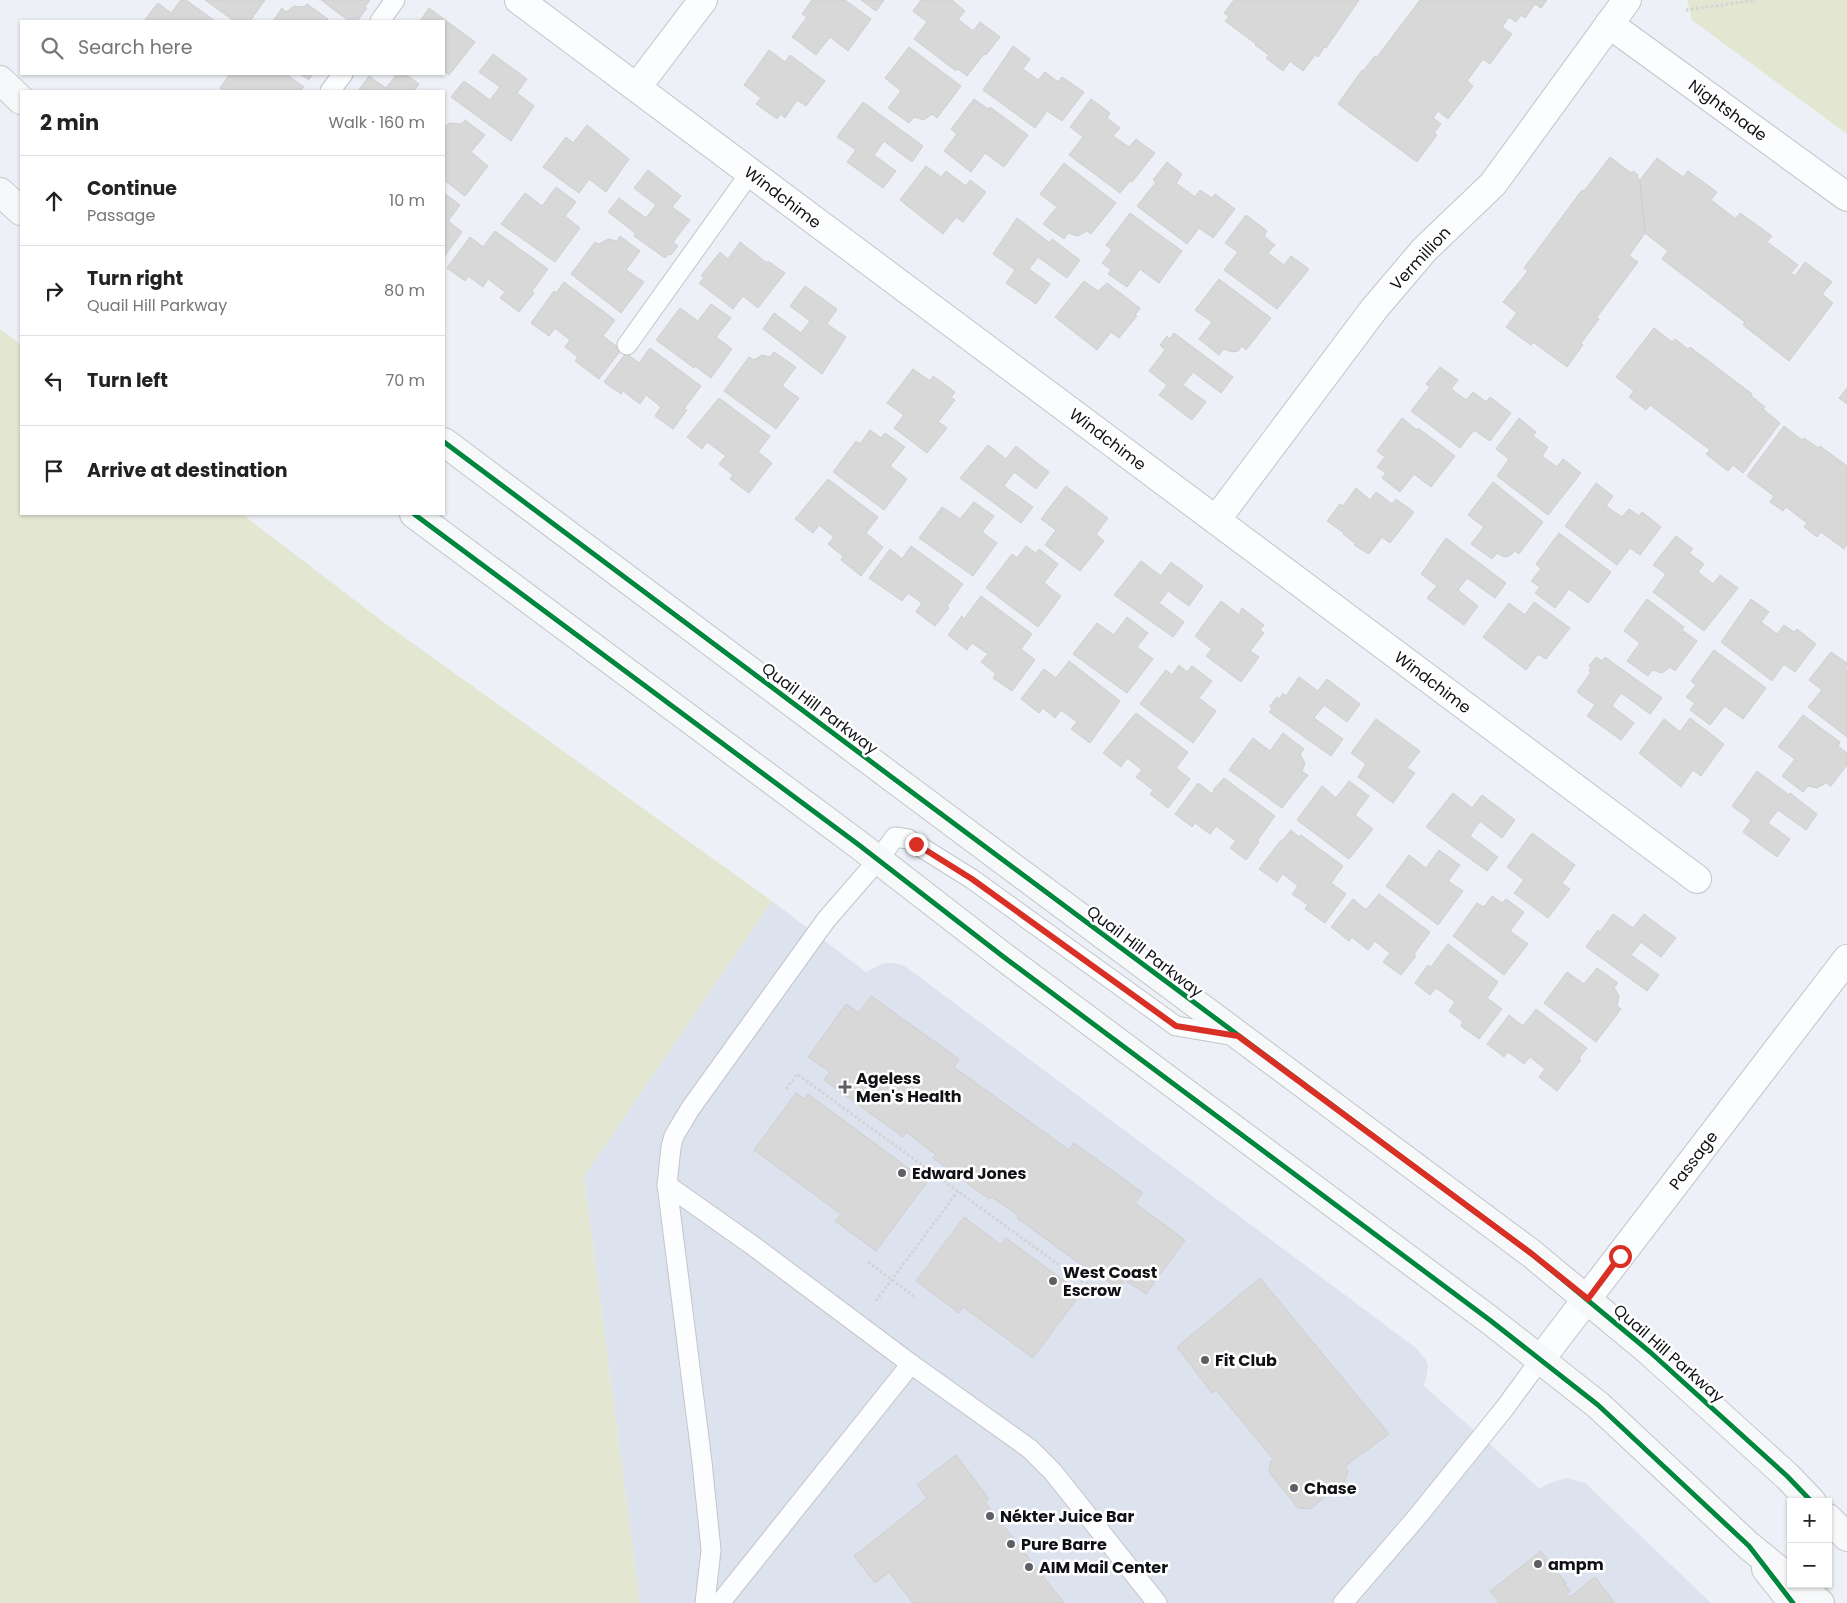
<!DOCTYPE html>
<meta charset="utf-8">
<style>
:root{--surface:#fff;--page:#f2f2f2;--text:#222;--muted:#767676;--line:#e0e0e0}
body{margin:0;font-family:Poppins,sans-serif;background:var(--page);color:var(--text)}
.controls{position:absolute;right:15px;bottom:15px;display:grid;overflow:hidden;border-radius:0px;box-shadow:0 1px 4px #0004}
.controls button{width:45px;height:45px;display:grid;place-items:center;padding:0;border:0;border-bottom:1px solid var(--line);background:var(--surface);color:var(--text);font:25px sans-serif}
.stop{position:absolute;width:15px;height:15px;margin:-11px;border:4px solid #d93025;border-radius:50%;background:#fff}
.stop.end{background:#d93025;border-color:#fff;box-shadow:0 1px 5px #0008}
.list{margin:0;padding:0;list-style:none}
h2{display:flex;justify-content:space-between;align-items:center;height:65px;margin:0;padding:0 20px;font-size:21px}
h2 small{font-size:16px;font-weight:400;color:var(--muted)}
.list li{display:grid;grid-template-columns:32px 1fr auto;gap:15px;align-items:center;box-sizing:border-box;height:90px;padding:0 20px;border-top:1px solid var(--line)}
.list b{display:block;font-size:19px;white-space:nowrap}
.list p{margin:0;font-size:16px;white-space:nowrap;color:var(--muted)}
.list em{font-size:16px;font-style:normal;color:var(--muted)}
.icon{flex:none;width:28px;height:28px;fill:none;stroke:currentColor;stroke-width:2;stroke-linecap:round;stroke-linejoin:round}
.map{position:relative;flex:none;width:1847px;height:1603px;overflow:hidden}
.search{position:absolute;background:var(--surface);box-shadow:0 1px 4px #0004;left:20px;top:20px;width:425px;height:55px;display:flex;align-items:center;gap:12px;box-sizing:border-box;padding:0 18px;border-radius:0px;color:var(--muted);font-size:19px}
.panel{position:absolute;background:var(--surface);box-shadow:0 1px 4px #0004;left:20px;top:90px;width:425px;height:425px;border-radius:0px}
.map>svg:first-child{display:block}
</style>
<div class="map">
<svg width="1847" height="1603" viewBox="0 0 1847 1603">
<rect width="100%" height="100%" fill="#edf0f6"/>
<path fill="#dce3ef" d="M772 901 866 972 884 963H896L906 967 1416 1348 1426 1360 1428 1366 1426 1379 1423 1385 1540 1489 1547 1484 1566 1478 1585 1483 1711 1603H640L584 1176Z"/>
<g fill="#e3e7d1">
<path d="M1687 0H1847V134L1692 20Z"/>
<path d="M0 329 21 345V514H242L386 624 772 901 584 1176 640 1603H0Z"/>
</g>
<g fill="#d8d8d9" stroke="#cfcfd0">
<path d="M181 0H186L215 21H144L158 3 171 13Z"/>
<path d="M205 0H265L250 21H234Z"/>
<path d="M321 0H370L365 7 367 8 357 21H349Z"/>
<path d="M812 0H845L871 19 848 51 830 37 816 55 792 37 807 17 802 14Z"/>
<path d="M861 0H884L876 11Z"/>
<path d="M921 0H953V1L965 11 958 19 973 31 980 22 1000 37 986 55 984 54 967 76 958 69 956 71 914 39 927 22 913 11Z"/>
<path d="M1234 0H1359L1326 48 1324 47 1318 57 1315 55 1303 71 1290 61 1283 71 1266 58 1269 55 1255 45 1256 44 1225 21 1229 16 1224 13Z"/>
<path d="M1420 0H1547L1541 8 1535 4 1525 18 1521 15 1516 22 1509 17 1502 27 1512 34 1490 64 1483 59 1467 81 1473 86 1448 119 1438 111 1433 118 1441 124 1434 133 1437 135 1417 162 1338 104 1362 70 1363 71 1375 56 1377 57Z"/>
<path d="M307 4 328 19 326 21H273L282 8 286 12 294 6 304 7Z"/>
<path d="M429 8 475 42 449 75 444 71V21H420Z"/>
<path d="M1013 46 1030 59 1023 69 1038 80 1045 72 1058 82 1062 77 1084 92 1062 121 1047 111 1035 128 983 90Z"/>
<path d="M909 47 961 86 937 118 932 114 924 120 914 117 909 123 888 108 901 91 885 78Z"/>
<path d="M769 50 785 62 790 55 825 81 806 106 797 100 785 118 781 114 777 119 756 104 761 98 744 85Z"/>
<path d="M493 54 527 79 517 93 534 106 511 141 451 97 464 81 490 100 500 87 479 72Z"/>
<path d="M230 74H286L304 87 300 91H224L220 88Z"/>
<path d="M300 74H313L309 80Z"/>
<path d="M397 74H405L419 84 414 91H358L369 76 386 88Z"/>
<path d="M974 99 988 109 990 107 1028 135 1004 167 985 153 971 172 944 151 957 134 951 129Z"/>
<path d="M1091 99 1110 113 1107 118 1120 128 1113 136 1129 147 1136 139 1155 153 1132 182 1130 181 1120 193 1069 155 1083 137 1070 127Z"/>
<path d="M863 102 923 146 912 162 884 141 874 155 896 171 883 188 847 162 856 150 837 137Z"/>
<path d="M465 120 485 135 471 152 488 166 465 196 444 180V127L450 123 461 124Z"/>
<path d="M587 125 629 159 606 192 589 179 579 193 543 167 566 137 573 143Z"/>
<path d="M1610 157 1631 173 1633 171 1638 175 1637 177 1640 180 1645 233 1629 256 1638 262 1597 317 1599 319 1581 343 1583 345 1567 367 1533 342 1531 345 1506 327 1517 313 1503 302 1528 271 1524 268 1582 190 1584 191Z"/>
<path d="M1657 158 1683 177 1688 171 1717 192 1711 200 1736 219 1740 213 1772 236 1767 242 1798 265 1791 273 1795 276 1805 262 1832 282 1822 294 1833 303 1789 361 1743 325 1745 322 1662 259 1668 251 1645 233 1640 180Z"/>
<path d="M1167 162 1182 174 1176 183 1195 197 1200 190 1212 198 1215 194 1235 209 1213 238 1199 228 1187 244 1137 206 1156 182 1153 180Z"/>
<path d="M1064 163 1116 203 1091 234 1087 231 1078 236 1068 233 1064 239 1043 224 1057 207 1040 194Z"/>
<path d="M926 166 941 177 946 171 966 186 970 180 986 192 963 222 956 217 943 234 900 200Z"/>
<path d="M648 170 681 196 672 207 690 220 673 242 678 246 671 255 669 254 665 258 634 236 635 233 608 212 619 198 646 218 656 205 634 188Z"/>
<path d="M556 187 576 202 565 216 580 228 555 262 501 224 525 193 542 206Z"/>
<path d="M444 193 460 205 448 221 462 232 444 257Z"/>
<path d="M1130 213 1182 251 1159 283 1140 269 1127 287 1108 274 1111 270 1102 263 1112 250 1106 245Z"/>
<path d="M1246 215 1267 231 1264 236 1275 245 1268 253 1284 265 1291 256 1309 269 1277 309 1224 270 1238 252 1225 243Z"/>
<path d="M1017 218 1050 243 1052 239 1080 260 1067 278 1038 257 1029 269 1050 284 1036 304 1006 283 1015 270 993 254Z"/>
<path d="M495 231 548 269 532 291 534 293 519 312 500 298 505 292 488 279 483 287 468 276 465 281 447 268 470 237 483 247Z"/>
<path d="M620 236 640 251 626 270 644 282 621 313 571 274 595 242 599 244 608 239 617 241Z"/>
<path d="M740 242 767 263 768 261 785 273 758 308 743 296 733 309 699 283 704 278 701 276 720 252 728 259Z"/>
<path d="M1219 279 1271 318 1246 350 1242 346 1238 351 1232 352 1224 349 1219 355 1199 339 1212 322 1195 310Z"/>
<path d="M1084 281 1098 291 1107 283 1140 308 1135 315 1137 316 1119 338 1111 332 1097 350 1055 317Z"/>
<path d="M564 282 615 320 603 336 621 350 599 379 575 361 578 357 565 347 570 340 555 328 549 336 531 323 554 291 556 293Z"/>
<path d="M805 286 837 309 827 324 846 337 822 374 763 329 774 313 801 333 810 321 790 306Z"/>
<path d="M711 304 731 318 716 337 732 349 711 378 695 366 694 368 656 340 680 308 698 321Z"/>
<path d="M1654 328 1672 342 1675 339 1688 349 1690 347 1752 394 1751 396 1765 407 1763 409 1780 423 1743 473 1733 465 1728 471 1706 454 1710 450 1650 405 1646 410 1629 397 1634 391 1616 377Z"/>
<path d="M1174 333 1233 377 1221 393 1193 372 1183 385 1206 402 1192 420 1159 395 1167 385 1149 371 1165 350 1160 345 1167 336 1170 339Z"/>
<path d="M650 348 701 386 684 409 687 410 673 429 655 416 661 407 646 395 640 404 623 391 621 394 604 382 626 353 639 363Z"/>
<path d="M774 352 796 367 782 386 799 398 776 429 724 391 749 357 754 360 762 355 770 357Z"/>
<path d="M1440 367 1458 380 1451 389 1466 400 1473 392 1486 402 1490 397 1511 413 1490 441 1474 430 1460 448 1411 411 1430 387 1426 384Z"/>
<path d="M913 369 930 381 933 376 955 392 951 397 955 400 938 422 947 428 927 453 894 428 904 415 887 403Z"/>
<path d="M1847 388V404L1839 398Z"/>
<path d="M719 398 770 436 758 452 772 463 749 493 730 479 733 475 719 464 726 456 707 442 702 449 687 437Z"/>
<path d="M1402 418 1417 430 1418 428 1455 456 1431 487 1414 474 1400 492 1382 478 1386 473 1377 467 1385 457 1377 451Z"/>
<path d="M1519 418 1536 432 1533 436 1548 447 1542 456 1557 467 1563 459 1581 473 1548 515 1497 476 1509 459 1496 449Z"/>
<path d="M1784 426 1802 440 1804 438 1818 448 1820 446 1847 466V544L1844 549 1821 532 1817 537 1804 527 1807 523 1786 507 1783 511 1770 502 1774 496 1747 476Z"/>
<path d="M870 430 881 438 885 433 905 447 890 466 907 479 884 510 833 472 856 441 860 444Z"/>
<path d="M988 445 1006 459 1016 446 1049 472 1036 489 1014 472 1004 486 1033 507 1021 523 960 478Z"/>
<path d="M828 479 878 517 866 533 883 547 861 576 841 560 843 556 828 544 834 537 819 525 813 533 795 519Z"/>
<path d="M1493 482 1543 522 1519 554 1515 551 1509 556 1504 557 1497 553 1492 559 1471 544 1484 527 1468 515Z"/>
<path d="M1596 483 1613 496 1606 506 1622 517 1629 509 1639 516 1642 512 1661 527 1640 555 1630 548 1617 565 1565 526Z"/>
<path d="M1066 486 1108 518 1096 534 1104 541 1080 571 1045 545 1056 530 1041 519Z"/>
<path d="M1356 488 1370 500 1376 492 1392 504 1396 499 1414 512 1390 543 1382 537 1369 554 1354 545 1356 544 1343 534 1344 533 1327 521 1340 504 1343 506Z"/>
<path d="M974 502 994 516 982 532 997 543 973 576 919 538 942 507 960 519Z"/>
<path d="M1559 533 1611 572 1588 603 1569 589 1555 608 1535 593 1540 587 1531 581 1541 569 1536 564Z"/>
<path d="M1676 536 1693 549 1689 553 1704 564 1698 572 1713 584 1720 575 1738 588 1704 631 1653 592 1666 574 1653 565Z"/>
<path d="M1446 538 1506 583 1495 598 1467 578 1458 590 1478 606 1464 625 1427 598 1437 586 1421 574Z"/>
<path d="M911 546 963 584 947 606 949 608 935 626 916 612 922 603 908 593 902 601 869 578 890 549 902 559Z"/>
<path d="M1026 546 1036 553 1039 549 1058 564 1044 583 1061 596 1038 627 986 588 1012 554 1017 558Z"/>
<path d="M1141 561 1161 576 1171 562 1203 586 1189 606 1168 591 1159 603 1184 622 1173 637 1114 595Z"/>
<path d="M981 596 1032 634 1021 649 1035 660 1012 691 993 678 996 674 981 662 988 654 972 643 967 650 948 635 962 616 964 619Z"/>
<path d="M1647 599 1684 627 1682 630 1697 641 1675 671 1670 667 1662 673 1652 670 1648 676 1627 661 1640 643 1624 631Z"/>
<path d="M1751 599 1769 612 1761 622 1777 634 1784 625 1794 632 1797 629 1816 644 1795 672 1784 664 1772 681 1721 642Z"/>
<path d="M1221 601 1239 615 1242 608 1264 625 1260 630 1264 633 1250 651 1259 657 1241 682 1206 656 1212 649 1195 636Z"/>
<path d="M1534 602 1570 628 1546 659 1538 654 1526 670 1483 637 1509 603 1525 615Z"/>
<path d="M1127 617 1148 633 1137 647 1153 659 1127 693 1073 654 1097 623 1114 635Z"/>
<path d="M1714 650 1766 688 1743 719 1725 706 1710 725 1690 710 1695 703 1686 697 1696 685 1691 681Z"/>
<path d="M1831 652 1847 663 1845 668 1847 670V737L1808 707 1822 690 1809 680Z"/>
<path d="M1596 657 1602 661 1605 657 1662 698 1650 714 1621 693 1612 706 1634 723 1621 740 1587 716 1595 705 1577 692 1591 672 1589 671 1591 668 1589 666Z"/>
<path d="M1069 661 1120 701 1090 743 1071 729 1077 722 1061 710 1055 718 1043 708 1039 713 1021 699 1044 669 1056 678Z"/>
<path d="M1179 665 1187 672 1192 666 1212 681 1199 698 1216 711 1193 743 1140 704 1166 670 1172 675Z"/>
<path d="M1299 677 1318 691 1327 679 1360 704 1347 722 1324 705 1314 718 1343 739 1331 756 1269 712 1272 709 1270 706 1277 697 1280 699 1283 693 1286 696Z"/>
<path d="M1136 713 1188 752 1176 768 1190 779 1168 808 1150 794 1153 790 1136 777 1142 770 1127 758 1121 767 1103 753Z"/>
<path d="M1803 715 1840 742 1838 746 1847 753V765L1831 786 1826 783 1817 788 1808 786 1803 792 1782 776 1795 759 1778 747Z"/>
<path d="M1690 718 1724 744 1701 776 1693 770 1681 787 1639 753 1664 719 1680 732Z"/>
<path d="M1376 719 1420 751 1407 768 1415 773 1393 803 1358 777 1366 764 1351 753Z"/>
<path d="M1283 733 1304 749 1300 754 1305 763 1302 772 1308 775 1282 808 1229 770 1253 738 1270 751Z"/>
<path d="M1757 771 1789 795 1790 793 1817 814 1806 830 1778 810 1768 823 1790 839 1777 857 1743 832 1751 820 1732 806Z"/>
<path d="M1224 778 1275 816 1257 841 1259 842 1246 860 1230 848 1236 841 1216 826 1210 834 1195 823 1192 827 1175 814 1198 783 1212 794 1214 791 1213 790Z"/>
<path d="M1349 781 1369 796 1355 815 1373 829 1349 859 1297 820 1322 786 1336 798Z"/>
<path d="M1453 793 1472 808 1482 795 1515 820 1502 838 1480 821 1470 836 1498 857 1487 871 1426 827Z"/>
<path d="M1291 830 1299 837 1301 835 1343 866 1331 883 1346 894 1325 923 1305 909 1308 905 1292 894 1298 886 1283 874 1277 882 1259 869 1281 840H1283Z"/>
<path d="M1532 833 1575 865 1562 883 1570 889 1548 918 1514 893 1524 880 1507 867Z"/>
<path d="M1439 850 1460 865 1448 881 1463 891 1438 925 1386 886 1409 855 1426 868Z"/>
<path d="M1379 894 1430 932 1414 954 1416 956 1401 975 1383 962 1390 953 1375 941 1368 950 1352 937 1349 941 1331 927 1353 899 1366 910Z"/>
<path d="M1492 896 1502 903 1506 899 1524 912 1510 931 1528 944 1504 975 1453 936 1477 903 1484 907Z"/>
<path d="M1613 914 1633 928 1644 914 1676 938 1661 957 1641 942 1631 955 1659 975 1647 991 1586 947 1598 930 1600 932Z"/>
<path d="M1448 944 1498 982 1487 998 1502 1009 1479 1039 1461 1026 1463 1022 1449 1011 1455 1002 1436 988 1430 995 1415 983 1428 965 1431 967Z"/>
<path d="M1597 968 1618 983 1614 987 1619 996 1617 1006 1621 1009 1596 1042 1544 1003 1567 972 1584 984Z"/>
<path d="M871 996 959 1059 954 1067 1069 1150 1074 1143 1143 1193 1135 1203 1185 1240 1146 1294 1125 1280 1118 1289 1089 1268 1088 1270 1017 1218 1019 1216 992 1197 989 1199 933 1158 936 1155 906 1132 903 1137 824 1080 830 1072 808 1057 846 1004 859 1013Z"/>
<path d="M1536 1009 1587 1048 1579 1058 1581 1060 1557 1091 1539 1077 1545 1069 1530 1057 1524 1064 1508 1052 1504 1057 1487 1044 1509 1015 1523 1026Z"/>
<path d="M796 1093 804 1099 808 1094 927 1182 876 1251 835 1221 841 1214 754 1150Z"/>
<path d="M964 1217 1001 1245 1006 1238 1070 1285 1065 1291 1076 1300 1033 1358 963 1307 959 1313 916 1281Z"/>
<path d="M1260 1278 1389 1434 1345 1466 1348 1471 1345 1481 1310 1509 1298 1508 1269 1472 1271 1461 1273 1459 1216 1390 1212 1393 1177 1347Z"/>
<path d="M956 1455 989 1499 985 1502 1064 1603H913L889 1572 875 1583 854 1556 927 1498 917 1485Z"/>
<path d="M1541 1551 1566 1583 1565 1585 1570 1591 1567 1594 1570 1597 1595 1577 1615 1603H1499L1490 1591Z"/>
</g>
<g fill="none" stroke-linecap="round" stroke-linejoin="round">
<g stroke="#c2c4c9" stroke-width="21">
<g id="service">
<path d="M380 21 395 0"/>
<path d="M330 91 343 74"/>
<path d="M627 345 750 173"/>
<path d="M667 1185 702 1462 711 1550 705 1603"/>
<path d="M720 1603 911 1364"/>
<path d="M1157 1603 1053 1472 1030 1449 911 1364 752 1245 667 1185 671 1147 674 1136 690 1109 826 920 878 860 895 837 908 839 972 879 1176 1026 1235 1036"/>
<path d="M1343 1603 1417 1517 1504 1409 1540 1360"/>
</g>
</g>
<g stroke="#c2c4c9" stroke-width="30">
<g id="minor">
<path d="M519 0 1697 879"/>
<path d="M1609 24 1847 197"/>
<path d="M637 87 703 0"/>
<path d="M1216 520 1374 309 1425 249 1493 184 1627 0"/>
<path d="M1540 1360 1847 959"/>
</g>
</g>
<g stroke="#c2c4c9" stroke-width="30">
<g id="secondary">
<path d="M0 80 21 100"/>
<path d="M0 192 21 211"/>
<path d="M444 442 913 793 1532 1254 1650 1352 1787 1476 1812 1502"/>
<path d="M414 514 859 845 1005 958 1491 1321 1598 1405 1749 1546 1791 1580"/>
<path d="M1828 1518 1847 1537"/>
<path d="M1766 1569 1793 1603"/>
<path d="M1797 1584 1820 1603"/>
</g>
</g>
<g stroke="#d3d3d5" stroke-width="3" stroke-dasharray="2.5 2.5" stroke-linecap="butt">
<path d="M1686 10 1756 0"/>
<path d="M786 1089 797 1074 1081 1281 1117 1297"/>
<path d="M868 1262 915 1297"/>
<path d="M876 1301 958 1191"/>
</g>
<use href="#service" stroke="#fcfdfe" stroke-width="19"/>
<use href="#minor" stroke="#fcfdfe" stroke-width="28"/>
<use href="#secondary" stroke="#f7f8fa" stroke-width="28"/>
<g stroke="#fff" stroke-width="8">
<g id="cycleway">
<path d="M444 442 913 793 1532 1254 1650 1352 1787 1476 1812 1502"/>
<path d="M414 514 859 845 1005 958 1491 1321 1598 1405 1749 1546 1793 1603"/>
</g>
</g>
<use href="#cycleway" stroke="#00873e" stroke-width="5"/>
</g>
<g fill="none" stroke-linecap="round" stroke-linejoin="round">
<path stroke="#d93025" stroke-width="6" d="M916 844 972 879 1176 1026 1238 1036 1532 1254 1588 1299 1620 1256"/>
</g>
<g fill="#5d5f64" stroke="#fff" stroke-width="2">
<path d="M842.5 1079.5h5v5h5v5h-5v5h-5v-5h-5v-5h5z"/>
<circle cx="902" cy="1173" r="5"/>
<circle cx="1053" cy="1281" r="5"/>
<circle cx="1205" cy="1360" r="5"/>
<circle cx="1294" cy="1488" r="5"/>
<circle cx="990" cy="1516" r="5"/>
<circle cx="1011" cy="1544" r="5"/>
<circle cx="1538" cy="1564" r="5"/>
<circle cx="1029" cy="1567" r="5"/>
</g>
<g text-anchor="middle" stroke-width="5" stroke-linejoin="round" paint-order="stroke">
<g font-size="16" fill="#0f1115" stroke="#fff">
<text transform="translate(1728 110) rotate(36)" y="6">Nightshade</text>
<text transform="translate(783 197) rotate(37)" y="6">Windchime</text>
<text transform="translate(1420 258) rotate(-47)" y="6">Vermillion</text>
<text transform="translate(1108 439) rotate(37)" y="6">Windchime</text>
<text transform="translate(1433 682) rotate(37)" y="6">Windchime</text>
<text transform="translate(820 708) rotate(37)" y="6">Quail Hill Parkway</text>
<text transform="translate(1145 951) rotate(37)" y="6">Quail Hill Parkway</text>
<text transform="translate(1693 1160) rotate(-53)" y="6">Passage</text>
<text transform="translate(1669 1353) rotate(41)" y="6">Quail Hill Parkway</text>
</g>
<g font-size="16" font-weight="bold" fill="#0f1115" stroke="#fff" text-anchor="start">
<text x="856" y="1084">Ageless<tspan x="856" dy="18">Men's Health</tspan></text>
<text x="912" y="1179">Edward Jones</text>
<text x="1063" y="1278">West Coast<tspan x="1063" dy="18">Escrow</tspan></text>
<text x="1215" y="1366">Fit Club</text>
<text x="1304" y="1494">Chase</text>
<text x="1000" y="1522">Nékter Juice Bar</text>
<text x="1021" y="1550">Pure Barre</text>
<text x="1548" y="1570">ampm</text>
<text x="1039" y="1573">AIM Mail Center</text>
</g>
</g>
</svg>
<div class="controls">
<button>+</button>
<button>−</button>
</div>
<div class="stop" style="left:1620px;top:1256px"></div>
<div class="stop end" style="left:916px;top:844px"></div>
<div class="search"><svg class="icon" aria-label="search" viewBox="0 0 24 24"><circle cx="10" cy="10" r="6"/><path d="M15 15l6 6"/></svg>Search here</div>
<section class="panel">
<h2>2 min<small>Walk · 160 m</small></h2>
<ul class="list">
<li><svg class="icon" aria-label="ahead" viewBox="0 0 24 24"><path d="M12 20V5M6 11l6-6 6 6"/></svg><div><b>Continue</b><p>Passage</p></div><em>10 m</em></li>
<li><svg class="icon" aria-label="right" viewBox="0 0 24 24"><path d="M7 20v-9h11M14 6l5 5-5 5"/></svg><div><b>Turn right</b><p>Quail Hill Parkway</p></div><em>80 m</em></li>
<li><svg class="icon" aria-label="left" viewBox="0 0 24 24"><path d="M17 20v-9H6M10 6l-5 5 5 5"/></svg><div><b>Turn left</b></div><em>70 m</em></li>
<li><svg class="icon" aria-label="arrive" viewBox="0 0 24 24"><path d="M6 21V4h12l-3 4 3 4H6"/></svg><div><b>Arrive at destination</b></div></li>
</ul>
</section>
</div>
